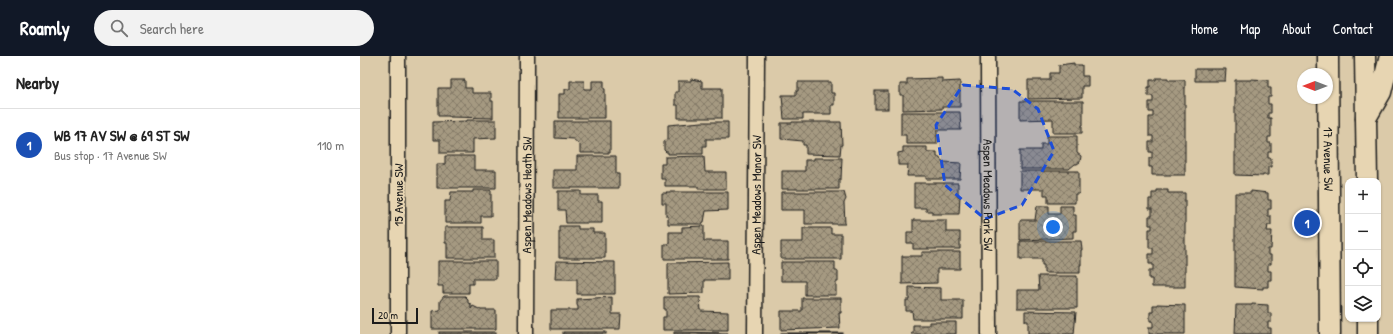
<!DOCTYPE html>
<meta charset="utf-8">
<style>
:root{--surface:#fff;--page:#f2f2f2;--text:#222;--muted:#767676;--line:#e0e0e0;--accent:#111827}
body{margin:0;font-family:"Patrick Hand",sans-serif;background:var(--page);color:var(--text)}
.controls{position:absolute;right:12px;bottom:12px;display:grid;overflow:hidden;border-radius:8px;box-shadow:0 1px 3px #0004}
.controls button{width:36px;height:36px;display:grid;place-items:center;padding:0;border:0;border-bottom:1px solid var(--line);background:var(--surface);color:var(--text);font:20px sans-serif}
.compass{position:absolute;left:937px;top:12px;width:36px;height:36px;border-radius:50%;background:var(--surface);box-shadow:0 1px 3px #0004;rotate:270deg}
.scale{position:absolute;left:12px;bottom:10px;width:46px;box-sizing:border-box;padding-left:4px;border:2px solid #1c1c1c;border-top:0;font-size:11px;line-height:14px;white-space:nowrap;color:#1c1c1c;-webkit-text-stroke:3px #e7d5b2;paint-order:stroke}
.you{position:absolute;left:693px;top:171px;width:14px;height:14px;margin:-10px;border:3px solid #fff;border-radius:50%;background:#1a73e8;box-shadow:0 0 0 6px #1a73e833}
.badge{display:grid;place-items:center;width:26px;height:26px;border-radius:50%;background:var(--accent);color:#fff;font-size:13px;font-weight:700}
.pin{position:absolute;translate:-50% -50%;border:2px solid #fff;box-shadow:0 1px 4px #0006}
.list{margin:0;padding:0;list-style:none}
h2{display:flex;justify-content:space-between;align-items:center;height:52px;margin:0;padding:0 16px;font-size:17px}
h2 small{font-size:13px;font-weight:400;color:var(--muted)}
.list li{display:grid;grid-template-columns:26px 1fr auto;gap:12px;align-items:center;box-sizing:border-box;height:72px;padding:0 16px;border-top:1px solid var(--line)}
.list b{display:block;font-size:15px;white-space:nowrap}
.list p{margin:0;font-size:13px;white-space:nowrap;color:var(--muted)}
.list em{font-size:13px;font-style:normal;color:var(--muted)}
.icon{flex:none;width:22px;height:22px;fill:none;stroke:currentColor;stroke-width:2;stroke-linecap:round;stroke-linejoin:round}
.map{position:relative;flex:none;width:1033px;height:278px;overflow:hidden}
header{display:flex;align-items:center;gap:24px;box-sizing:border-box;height:56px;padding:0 20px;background:var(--accent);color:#fff}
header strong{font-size:19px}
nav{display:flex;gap:22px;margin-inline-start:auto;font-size:14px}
.search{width:280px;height:36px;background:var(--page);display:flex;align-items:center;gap:10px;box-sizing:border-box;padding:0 14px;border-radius:22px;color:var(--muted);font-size:15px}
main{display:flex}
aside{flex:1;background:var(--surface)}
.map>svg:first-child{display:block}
</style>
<header>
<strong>Roamly</strong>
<div class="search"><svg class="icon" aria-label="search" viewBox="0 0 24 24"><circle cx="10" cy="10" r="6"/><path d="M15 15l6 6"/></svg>Search here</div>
<nav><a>Home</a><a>Map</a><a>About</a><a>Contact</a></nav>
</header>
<main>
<aside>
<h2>Nearby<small></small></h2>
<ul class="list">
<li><span class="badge" style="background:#1a4fb4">1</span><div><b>WB 17 AV SW @ 69 ST SW</b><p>Bus stop · 17 Avenue SW</p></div><em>110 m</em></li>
</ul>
</aside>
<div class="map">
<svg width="1033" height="278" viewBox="0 0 1033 278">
<defs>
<pattern id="building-cross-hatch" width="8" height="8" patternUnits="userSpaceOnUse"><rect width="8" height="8" fill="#a59981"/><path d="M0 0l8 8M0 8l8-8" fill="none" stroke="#867c69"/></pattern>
</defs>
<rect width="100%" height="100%" fill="#dbcaa9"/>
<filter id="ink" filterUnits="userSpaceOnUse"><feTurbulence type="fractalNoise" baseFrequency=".025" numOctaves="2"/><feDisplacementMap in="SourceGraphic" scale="8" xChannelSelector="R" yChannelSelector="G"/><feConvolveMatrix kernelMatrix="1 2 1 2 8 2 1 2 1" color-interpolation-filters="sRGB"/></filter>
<g filter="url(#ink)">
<g fill="url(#building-cross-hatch)" stroke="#1c1c1c">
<path d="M714 7V9H722V20H728V30H722V42L668 43V24H690V17H699V9Z"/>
<path d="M835 13H866L865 25H835Z"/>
<path d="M582 22V26L600 25V51H582V53L543 54V39H540V28H547V23Z"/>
<path d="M796 22H808V24H825V119H792V111H789V102H792V96H789V86H793V80H789V61H793V56H789V46H793V40H788V31H790V24H796Z"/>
<path d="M331 23 342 25V32H362V62H318V49H315V36H318V25H331Z"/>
<path d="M891 23 908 24V32H911V41H908V48H911V57H908V62H911V81H908V87H911V96H908V102H911V111H908V119H903V120L875 119V24H891Z"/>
<path d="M91 24H105V32H112V37H131V45H133V62L89 61V60H78V32H91Z"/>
<path d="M210 25H224V33H232V25H244V33H245V62H199V38H205V33H210Z"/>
<path d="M438 26H471V37H474V49H471V58H443V63H424L422 39H436V35H438Z"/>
<rect x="515" y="35" width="13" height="18"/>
<path d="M660 45H723V69H722V77H693V63L660 64Z"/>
<path d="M541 56H600L601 74H577V88H546V79H541Z"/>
<path d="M107 64H136V82L113 83V97H80V84H73V66L107 65Z"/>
<path d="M195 65H250V97H220V89L213 83 195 82Z"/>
<path d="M342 66H368V83H346V90H343V98H308V96H306L304 94V85L308 83V69Z"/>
<path d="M432 66H481L482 89H481L480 99 446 98V89H443V85L421 83V67H432Z"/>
<path d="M687 80H717V97L721 100 720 106 717 108H715L709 113H660V94H681V88H687Z"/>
<path d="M543 91H567V96H577V101H580V103L584 106 601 107 600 123H566V120H547L548 109H538V97L543 96Z"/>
<path d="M85 100H114V114H136V132H77V108H85Z"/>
<path d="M217 100H256V118H259V132H193V114H217Z"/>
<path d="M344 100 345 116H366V133H338V130H305V123H301V108H305V101Z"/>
<path d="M454 102H482L481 123H479V133H422V115H445V104H454Z"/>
<path d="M660 115H719V138H715V147H688V139H684V133H660Z"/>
<path d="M554 127H598V140H600L599 158H572V155H566V152H554Z"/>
<path d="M113 134H131V160H121V167H85V145H90L91 136H113Z"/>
<path d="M797 134H808V137H825V231H792V223H789V214H793V208H789V198H793V192H789V173H792V169H789V160H792V153H789V143H792V137H797Z"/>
<path d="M198 135H221V139H238V145H242V167H206L205 154H198Z"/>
<path d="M891 135 908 137V144H911V153H908V160H911V169H908L907 175H912L911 193H908V199H911V208H908V215H911V224H908V231H903V233L875 231V137H891Z"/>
<path d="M306 136H368V154L346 155 344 166H343V168H308V160H306V147H302V137H307Z"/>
<path d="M421 136H484L486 143 484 147 485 168H445V154H421Z"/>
<path d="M677 150H689V158H700V150H713V159H716V175H713V182L660 184V164H675Z"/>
<path d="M553 164H586V176H600V193H553V187H547V176H553Z"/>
<path d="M199 170H218V173H233V177H245V202H199Z"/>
<path d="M344 170V185H368V203H304V188H309V176H322V171Z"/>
<path d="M85 171H123V184H134V202H87V187H85Z"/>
<path d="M443 172H471V178H481V203H421V186H443Z"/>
<path d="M660 185H721L722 194H721V209H720V217H684V209H682V203H660Z"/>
<path d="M562 196H600V213H577V227L542 228V200H562Z"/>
<path d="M78 205H136V223H113V228H109V237H83V230H78Z"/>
<path d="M196 205 255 206V238H217V223H195Z"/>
<path d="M368 206V224H344V237L308 238V207Z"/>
<path d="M421 206H475V215H478V226H476V239H445V225H421Z"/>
<path d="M678 220H717V252H657V234H679Z"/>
<path d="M549 231 581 232V244H603V263H553L552 255H546V244H549Z"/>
<path d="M84 240H105L108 243V247L111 248V253L113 250 121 254H136V273H72V255L80 254V245Z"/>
<path d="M252 241V258H261L260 273H191V254H218V251L217 249V243Z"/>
<path d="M304 241H340L341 255 368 256V274H303V261H306V253H304Z"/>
<path d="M442 242H481V257H479L480 272 421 274V255H442Z"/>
<path d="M797 248 825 249V278H789V271H793V265H790V256H793V249H797Z"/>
<path d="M892 248 908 249V257H911V266H908V272H911V278H875L876 249H892Z"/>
<path d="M665 255 716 256 714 278H668V265H665Z"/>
<path d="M569 266H596V278H551L553 277V269H569Z"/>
<rect x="79" y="276" width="57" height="2"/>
<rect x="203" y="276" width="43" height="2"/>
<path d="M314 276 368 277V278H314Z"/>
<rect x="421" y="277" width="62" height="1"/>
</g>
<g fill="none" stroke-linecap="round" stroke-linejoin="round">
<g stroke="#1c1c1c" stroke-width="17">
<g id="street">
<path d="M38 0V278"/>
<path id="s1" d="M628 0 629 278"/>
<path id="s2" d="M166 278 167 0"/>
<path id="s3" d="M395 278 397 0"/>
</g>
</g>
<g stroke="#1c1c1c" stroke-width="23">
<g id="secondary">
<path id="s4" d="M968 0 970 278"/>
<path d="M1005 0 1007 125"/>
<path d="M1006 62 1021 36 1030 0"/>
<path d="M1008 263V278"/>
</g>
</g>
<use href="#street" stroke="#e7d5b2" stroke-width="14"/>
<use href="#secondary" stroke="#e7d5b2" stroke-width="20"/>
</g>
</g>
<path fill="#1d4ed8" fill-opacity="0.2" stroke="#1d4ed8" stroke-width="3" stroke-dasharray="8 5" stroke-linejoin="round" d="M603 29 652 33 678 53 694 95 662 149 625 163 585 129 576 69Z"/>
<g text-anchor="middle" stroke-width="4" stroke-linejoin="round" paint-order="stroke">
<g font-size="13" fill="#1c1c1c" stroke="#e7d5b2">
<text dy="5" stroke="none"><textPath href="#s4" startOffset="103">17 Avenue SW</textPath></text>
<text transform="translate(38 139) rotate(-90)" y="5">15 Avenue SW</text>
<text dy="5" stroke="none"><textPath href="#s2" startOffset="139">Aspen Meadows Heath SW</textPath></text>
<text dy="5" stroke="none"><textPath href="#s3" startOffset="139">Aspen Meadows Manor SW</textPath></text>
<text dy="5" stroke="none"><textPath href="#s1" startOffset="139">Aspen Meadows Park SW</textPath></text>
</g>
</g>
</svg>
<div class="controls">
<button>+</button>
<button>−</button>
<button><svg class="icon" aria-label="locate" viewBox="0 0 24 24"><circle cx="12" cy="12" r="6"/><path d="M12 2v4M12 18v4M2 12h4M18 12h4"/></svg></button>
<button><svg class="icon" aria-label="layers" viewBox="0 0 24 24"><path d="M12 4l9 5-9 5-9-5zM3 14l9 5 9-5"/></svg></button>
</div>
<svg class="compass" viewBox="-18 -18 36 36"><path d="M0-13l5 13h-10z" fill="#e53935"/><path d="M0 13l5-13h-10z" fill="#767676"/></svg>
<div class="scale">20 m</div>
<div class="you"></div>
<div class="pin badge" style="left:947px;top:167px;background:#1a4fb4">1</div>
</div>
</main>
